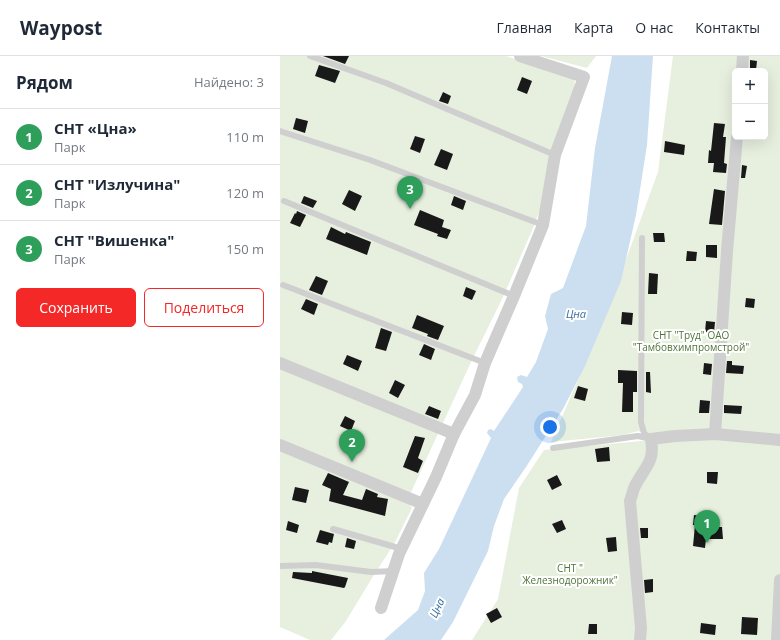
<!DOCTYPE html>
<html lang="ru">
<meta charset="utf-8">
<style>
:root{--surface:#fff;--page:#f6f6f7;--text:#1f2937;--muted:#747a83;--line:#e0e1e3;--accent:#f52828}
body{margin:0;font-family:"Open Sans",sans-serif;background:var(--page);color:var(--text)}
.controls{position:absolute;right:12px;top:12px;display:grid;overflow:hidden;border-radius:6px;box-shadow:0 4px 16px #0002}
.controls button{width:36px;height:36px;display:grid;place-items:center;padding:0;border:0;border-bottom:1px solid var(--line);background:var(--surface);color:var(--text);font:20px sans-serif}
.you{position:absolute;left:270px;top:371px;width:14px;height:14px;margin:-10px;border:3px solid #fff;border-radius:50%;background:#1a73e8;box-shadow:0 0 0 6px #1a73e833}
.badge{display:grid;place-items:center;width:26px;height:26px;border-radius:50%;background:var(--accent);color:#fff;font-size:13px;font-weight:700}
.pin{position:absolute;translate:-50% -33px;filter:drop-shadow(0 1px 2px #0008)}
.pin::after{content:'';position:absolute;top:21px;width:14px;height:12px;background:inherit;clip-path:polygon(0 0,100% 0,50% 100%)}
.list{margin:0;padding:0;list-style:none}
h2{display:flex;justify-content:space-between;align-items:center;height:52px;margin:0;padding:0 16px;font-size:17px}
h2 small{font-size:13px;font-weight:400;color:var(--muted)}
.list li{display:grid;grid-template-columns:26px 1fr auto;gap:12px;align-items:center;box-sizing:border-box;height:56px;padding:0 16px;border-top:1px solid var(--line)}
.list b{display:block;font-size:15px;white-space:nowrap}
.list p{margin:0;font-size:13px;white-space:nowrap;color:var(--muted)}
.list em{font-size:13px;font-style:normal;color:var(--muted)}
.actions{display:flex;gap:8px;padding:12px 16px}
.actions a{flex:1;padding:9px 0;border:1px solid var(--accent);border-radius:6px;text-align:center;font-size:14px;color:var(--accent)}
.actions .main{background:var(--accent);color:#fff}
.map{position:relative;flex:none;width:500px;height:584px;overflow:hidden}
header{display:flex;align-items:center;gap:24px;box-sizing:border-box;height:56px;padding:0 20px;background:var(--surface);border-bottom:1px solid var(--line)}
header strong{font-size:19px}
nav{display:flex;gap:22px;margin-inline-start:auto;font-size:14px}
main{display:flex}
aside{flex:1;background:var(--surface)}
.map>svg:first-child{display:block}
</style>
<header>
<strong>Waypost</strong>
<nav><a>Главная</a><a>Карта</a><a>О нас</a><a>Контакты</a></nav>
</header>
<main>
<aside>
<h2>Рядом<small>Найдено: 3</small></h2>
<ul class="list">
<li><span class="badge" style="background:#2e9e5b">1</span><div><b>СНТ «Цна»</b><p>Парк</p></div><em>110 m</em></li>
<li><span class="badge" style="background:#2e9e5b">2</span><div><b>СНТ &quot;Излучина&quot;</b><p>Парк</p></div><em>120 m</em></li>
<li><span class="badge" style="background:#2e9e5b">3</span><div><b>СНТ &quot;Вишенка&quot;</b><p>Парк</p></div><em>150 m</em></li>
</ul>
<div class="actions"><a class="main">Сохранить</a><a>Поделиться</a></div>
</aside>
<div class="map">
<svg width="500" height="584" viewBox="0 0 500 584">
<rect width="100%" height="100%" fill="#fff"/>
<g fill="#e7efdf" fill-rule="evenodd">
<path d="M0 0H226L287 20 294 23 295 29 268 133 253 172 223 241 191 306 127 445 132 452 114 488 92 522 66 565 51 584H30L0 571Z"/>
<path d="M261 0H316L307 12Z"/>
<path d="M393 0H500V378H367L358 375 344 379 271 386 322 269 378 116ZM455 15H485V81H455Z"/>
<path d="M383 383 500 385V584H192L218 543 239 432 264 394Z"/>
</g>
<path fill="#cbdff0" d="M332 0H373L367 89 356 159 341 225 305 310 283 353 246 411 224 443 214 470 208 495 173 566 161 584H104L138 554 145 535 144 517 159 493 211 382 207 377 208 374 211 373 214 375 243 331 242 328 238 326 237 321 241 319 247 321 256 306 268 273 265 260 271 238 283 232 306 170 315 92Z"/>
<g fill="#191919">
<path d="M43 0H69L65 8Z"/>
<path d="M470 4 477 5 476 14 470 13Z"/>
<path d="M39 9 60 15 55 27 35 20Z"/>
<path d="M242 21 252 25 247 38 237 34Z"/>
<path d="M163 36 171 40 168 48 159 45Z"/>
<path d="M16 62 28 65 25 77 13 73Z"/>
<path d="M434 67 445 68 443 81H446L444 107 447 108 446 117 433 116 434 107H428L429 94 431 95Z"/>
<path d="M135 80 145 83 140 97 130 93Z"/>
<path d="M385 85 405 89 404 99 384 96Z"/>
<path d="M161 93 173 98 167 114 154 109Z"/>
<path d="M462 109 467 110 465 122H461Z"/>
<path d="M434 133 445 135 442 169 429 168Z"/>
<path d="M69 134 82 140 75 155 62 148Z"/>
<path d="M24 140 37 145 33 152 21 147Z"/>
<path d="M174 140 186 145 183 154 171 149Z"/>
<path d="M140 154 164 164 162 171 171 174 167 183 157 180 158 178 134 169Z"/>
<path d="M17 155 26 159 20 171 10 167 15 157 16 158Z"/>
<path d="M51 171 65 178 66 176 91 186 87 199 46 183Z"/>
<path d="M373 177H384L385 186H374Z"/>
<path d="M426 189H437V202L426 201Z"/>
<path d="M407 195 417 196 416 205H406Z"/>
<path d="M369 217 378 218 377 238H368Z"/>
<path d="M36 220 48 225 42 239 29 234Z"/>
<path d="M186 231 196 235 192 244 183 240Z"/>
<path d="M466 242 475 243 474 252 465 251Z"/>
<path d="M26 243 38 248 34 259 21 253Z"/>
<path d="M342 256 353 257 352 269 341 268Z"/>
<path d="M137 259 164 270 158 284 147 280 148 278 132 272Z"/>
<path d="M426 265 435 266 434 277 425 276Z"/>
<path d="M101 272 112 276 106 295 95 292Z"/>
<path d="M144 288 155 293 151 304 139 299Z"/>
<path d="M67 299 82 305 78 315 63 308Z"/>
<path d="M447 305H452V309L464 310 463 318 446 317Z"/>
<path d="M424 307 432 308 431 319 423 318Z"/>
<path d="M338 314 357 315V336H353V356H342L343 327H338Z"/>
<path d="M366 316H370L371 337 366 336Z"/>
<path d="M115 324 125 329 118 342 109 337Z"/>
<path d="M298 330 308 333 305 345 294 342Z"/>
<path d="M420 344 430 345 429 357H419Z"/>
<path d="M444 349 462 350 461 358 444 357Z"/>
<path d="M149 350 161 355 158 363 145 358Z"/>
<path d="M65 360 75 365 71 375 60 370Z"/>
<path d="M135 380 145 382 138 402 143 405 138 417 123 411Z"/>
<path d="M329 391 330 405 317 406 315 393Z"/>
<path d="M427 416H438L437 428 427 427Z"/>
<path d="M48 417 69 426 63 439 82 444 86 433 98 438 97 441 108 443 105 460 49 445 51 433 42 429Z"/>
<path d="M277 419 282 429 272 434 267 424Z"/>
<path d="M15 431 29 434 26 447 12 444Z"/>
<path d="M414 459 429 461 428 471H442L443 483H426L425 492 413 490 415 469H413Z"/>
<path d="M282 464 286 473 277 477 272 468Z"/>
<path d="M8 465 19 469 17 477 6 474Z"/>
<path d="M360 472H368V482H361Z"/>
<path d="M40 474 54 478 52 487 49 486 48 489 36 486Z"/>
<path d="M336 481 337 495 328 496 326 482Z"/>
<path d="M67 482 76 485 74 493 65 491Z"/>
<path d="M32 515 68 522 65 531 64 532 12 522 13 516 32 517Z"/>
<path d="M373 523V536L365 537 364 524Z"/>
<path d="M217 552 222 561 211 567 206 558Z"/>
<path d="M462 561 478 562 477 579 461 578Z"/>
<path d="M421 567 436 569 435 579 420 577Z"/>
<path d="M309 568H317V578H308Z"/>
</g>
<g fill="none" stroke-linecap="round" stroke-linejoin="round">
<g stroke="#cfcfcf" stroke-width="6">
<path d="M30 0 106 27 275 99"/>
<path d="M0 75 90 104 263 169"/>
<path d="M4 145 234 240"/>
<path d="M3 229 205 307"/>
<path d="M273 392 358 380 371 383 364 377 361 366 362 182"/>
<path d="M53 473 122 493"/>
<path d="M0 510 36 509 91 516 114 515"/>
</g>
<g stroke="#cfcfcf" stroke-width="12">
<path d="M462 15 463 0"/>
<path d="M0 307 174 378 195 339 205 307 234 240 263 169 275 99 304 21 240 0"/>
<path d="M435 378 447 195 457 81"/>
<path d="M0 389 143 448"/>
<path d="M101 552 119 498 156 421 174 378"/>
<path d="M360 584 361 572 350 445C352 440 353 434 355 430 365 410 375 407 371 383L395 380 435 378 500 384"/>
<path d="M497 584 500 524"/>
</g>
</g>
<g text-anchor="middle" stroke-width="4" stroke-linejoin="round" paint-order="stroke">
<g font-size="10" fill="#50733a" stroke="#fff">
<text x="411" y="283">СНТ "Труд" ОАО<tspan x="411" dy="12">"Тамбовхимпромстрой"</tspan></text>
<text x="290" y="516">СНТ "<tspan x="290" dy="12">Железнодорожник"</tspan></text>
</g>
<g font-size="11" font-style="italic" fill="#376e9d" stroke="#fff">
<text x="296" y="262">Цна</text>
<text transform="translate(157 552) rotate(-65)" y="4">Цна</text>
</g>
</g>
</svg>
<div class="controls">
<button>+</button>
<button>−</button>
</div>
<div class="you"></div>
<div class="pin badge" style="left:427px;top:487px;background:#2e9e5b">1</div>
<div class="pin badge" style="left:72px;top:406px;background:#2e9e5b">2</div>
<div class="pin badge" style="left:130px;top:153px;background:#2e9e5b">3</div>
</div>
</main>
